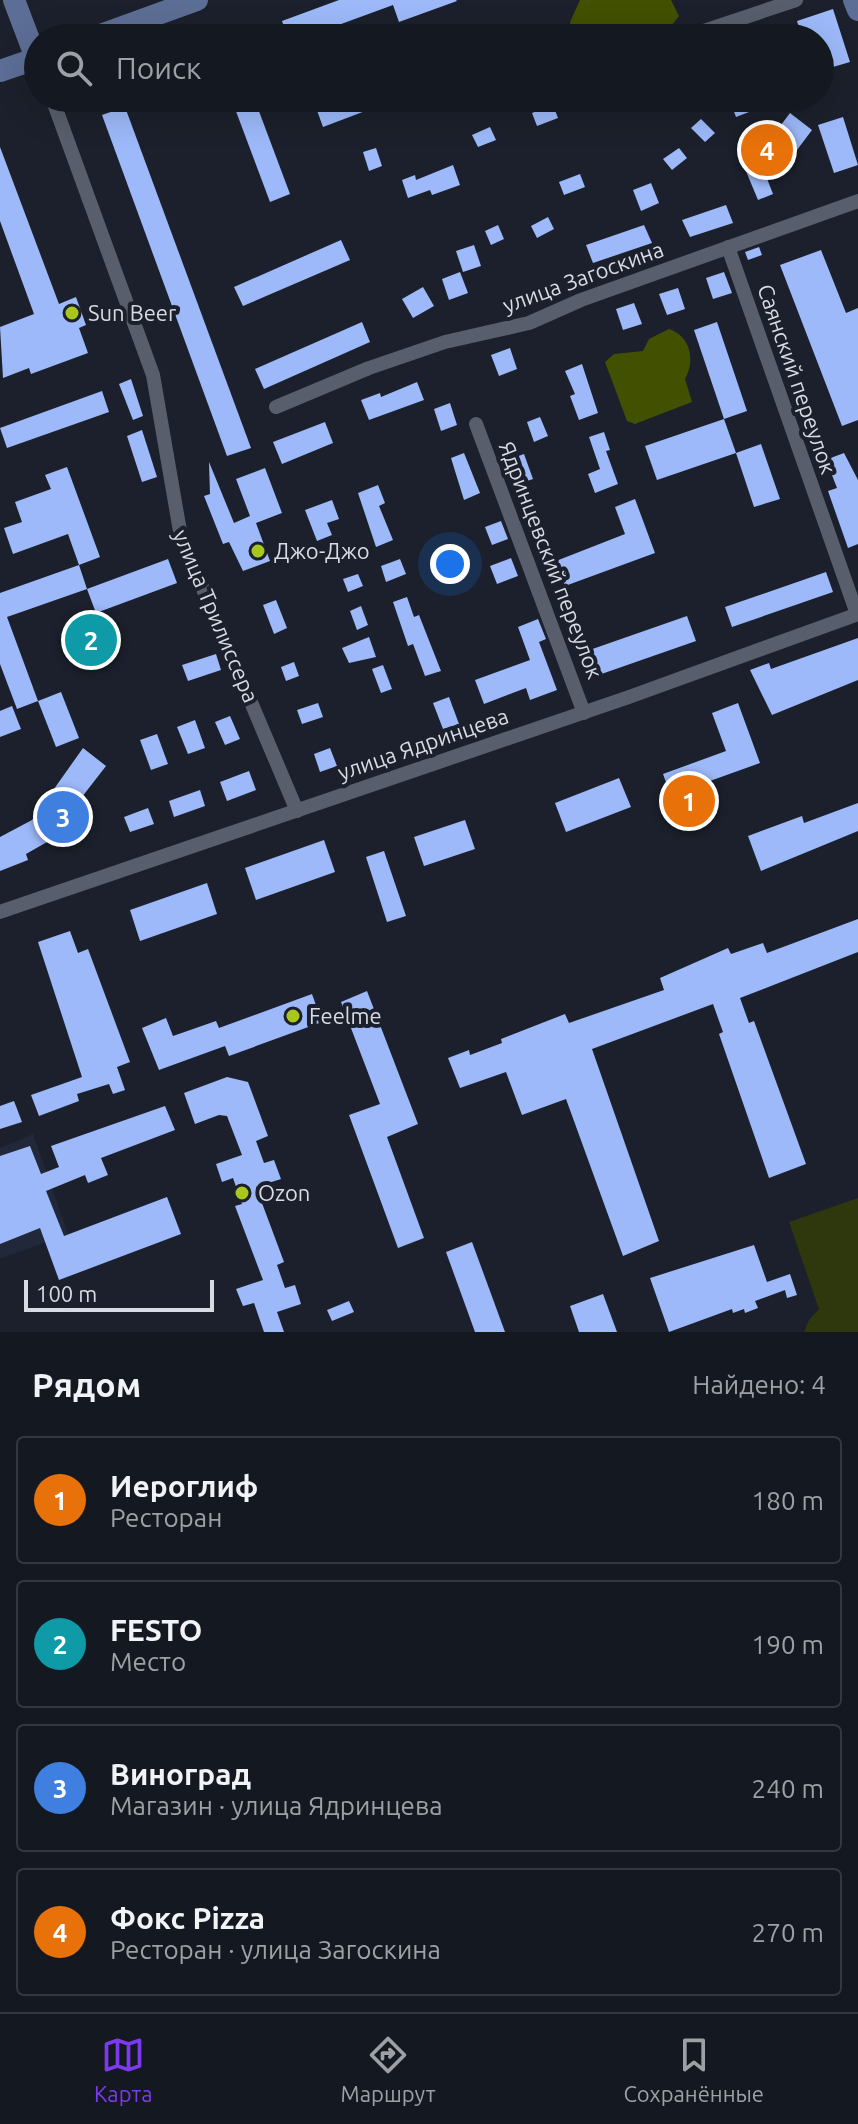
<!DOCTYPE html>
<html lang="ru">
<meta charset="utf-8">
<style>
:root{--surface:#141821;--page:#1d212a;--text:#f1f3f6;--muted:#9da0a5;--line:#33373f;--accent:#7c3aed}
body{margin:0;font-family:Ubuntu,sans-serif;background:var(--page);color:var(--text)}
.scale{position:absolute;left:24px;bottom:20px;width:190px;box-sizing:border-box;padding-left:8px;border:4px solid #d7dbe3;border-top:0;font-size:22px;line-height:28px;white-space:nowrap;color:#d7dbe3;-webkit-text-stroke:6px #1b202c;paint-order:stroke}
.you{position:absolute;left:450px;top:564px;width:28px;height:28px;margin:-20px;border:6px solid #fff;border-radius:50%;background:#1a73e8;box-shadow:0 0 0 12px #1a73e833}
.badge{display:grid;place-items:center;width:52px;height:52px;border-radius:50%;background:var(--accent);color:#fff;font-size:26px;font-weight:700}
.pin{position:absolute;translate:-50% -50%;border:4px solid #fff;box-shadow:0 2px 8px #0006}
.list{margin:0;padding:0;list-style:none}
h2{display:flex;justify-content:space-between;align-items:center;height:104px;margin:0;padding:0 32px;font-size:34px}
h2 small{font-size:26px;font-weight:400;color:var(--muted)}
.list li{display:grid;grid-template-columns:52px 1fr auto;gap:24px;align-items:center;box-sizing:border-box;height:128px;margin:0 16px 16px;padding:0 16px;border:2px solid var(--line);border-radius:8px}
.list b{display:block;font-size:30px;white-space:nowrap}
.list p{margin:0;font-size:26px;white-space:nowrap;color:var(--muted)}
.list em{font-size:26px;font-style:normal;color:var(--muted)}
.icon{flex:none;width:44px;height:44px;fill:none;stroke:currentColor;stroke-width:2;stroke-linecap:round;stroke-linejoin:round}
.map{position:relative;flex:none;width:858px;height:1332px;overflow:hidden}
.search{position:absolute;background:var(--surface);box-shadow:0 8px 32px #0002;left:24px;right:24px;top:24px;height:88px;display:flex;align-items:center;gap:20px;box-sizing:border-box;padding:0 28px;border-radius:44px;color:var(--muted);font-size:30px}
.sheet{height:680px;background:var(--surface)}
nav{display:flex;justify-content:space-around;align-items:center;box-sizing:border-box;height:112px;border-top:2px solid var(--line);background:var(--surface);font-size:22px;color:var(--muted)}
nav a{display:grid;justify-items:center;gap:4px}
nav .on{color:var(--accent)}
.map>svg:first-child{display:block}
</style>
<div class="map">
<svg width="858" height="1332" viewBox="0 0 858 1332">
<rect width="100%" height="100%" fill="#1b202c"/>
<path fill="#20283a" d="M33 1134 68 1234 0 1259V1148Z"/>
<path fill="#2f380d" d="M858 1198V1332H804L809 1320 819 1309 789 1222Z"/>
<g fill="#425001">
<path d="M580 0H671L679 16 668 30 657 26 649 38H632L616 31 599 38H571L570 22Z"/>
<path d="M669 329C690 336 696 360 685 379L692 402 635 424 627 421 605 362 614 354 643 351 649 339Z"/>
</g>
<g fill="#9db9f9">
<path d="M339 0H456L457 1 399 22 393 5 303 38H288L282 21Z"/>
<path d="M833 9 850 62 826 69 820 38H802L797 21Z"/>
<path d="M231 98H254L290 194 270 202Z"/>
<path d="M333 98H397V99L323 127 315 105Z"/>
<path d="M587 98H618L592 109Z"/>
<path d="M729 98H744L749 112 736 117Z"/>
<path d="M553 105 558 118 537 126 532 113Z"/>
<path d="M125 107 251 448 227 456 102 115Z"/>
<path d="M790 113 812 130 782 170 760 153Z"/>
<path d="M843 117 858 165 834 173 818 125Z"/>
<path d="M701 119 715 133 705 142 691 128Z"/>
<path d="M490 127 496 140 478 147 472 135Z"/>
<path d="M0 147 59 304 76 297 86 325 79 328 88 353 31 374 29 368 3 378 0 327 34 314 0 221Z"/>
<path d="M376 148 382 166 369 171 363 152Z"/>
<path d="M679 148 687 158 672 170 663 159Z"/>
<path d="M759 158 773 194 758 200 743 164Z"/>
<path d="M453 165 460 185 432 195 430 190 408 198 402 180 415 175 416 180Z"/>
<path d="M580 174 585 187 564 195 559 182Z"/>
<path d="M651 183 659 203 641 211 633 190Z"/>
<path d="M726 205 733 223 690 237 682 220Z"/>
<path d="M548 217 554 229 537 238 531 226Z"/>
<path d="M498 225 504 239 491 245 485 231Z"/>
<path d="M644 225 652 243 593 263 586 245Z"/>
<path d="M341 240 350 260 243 306 234 287Z"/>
<path d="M474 245 481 266 463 272 456 251Z"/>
<path d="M759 247 762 255 748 260 745 252Z"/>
<path d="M821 250 846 313 858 308V420L842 426 780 265Z"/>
<path d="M460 272 468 293 449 300 442 279Z"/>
<path d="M724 272 732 293 713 299 706 278Z"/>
<path d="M423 287 434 306 413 318 402 299Z"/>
<path d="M678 288 685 309 667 315 659 294Z"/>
<path d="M634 303 642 324 623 330 616 309Z"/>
<path d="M362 322 370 342 264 389 255 369Z"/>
<path d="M717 322 747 411 724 419 694 330Z"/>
<path d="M510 348 517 369 499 376 491 355Z"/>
<path d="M582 364 598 413 579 420 570 396 575 394 565 371Z"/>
<path d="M131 379 143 416 133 420 119 384Z"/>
<path d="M417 382 424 400 369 420 361 400 380 393 381 397Z"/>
<path d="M102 391 109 412 7 448 0 428Z"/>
<path d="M450 403 457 425 441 431 434 409Z"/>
<path d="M540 417 548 436 534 442 527 422Z"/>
<path d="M724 419 736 453 657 480 645 446Z"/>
<path d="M325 422 333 443 282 464 273 442Z"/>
<path d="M142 430 157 477 142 482 127 436Z"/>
<path d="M604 432 610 450 606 451 618 484 595 493 588 474 600 469 589 437Z"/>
<path d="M761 444 780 499 754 507 736 453Z"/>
<path d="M464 453 480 493 464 500 451 458Z"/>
<path d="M844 453 858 480V544L848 548 828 491 837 488 830 470 824 472 820 462Z"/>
<path d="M524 454 533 479 527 481 537 508 523 513 502 462Z"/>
<path d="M209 462 234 523 250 516 236 479 265 468 282 513 256 523 270 561 243 571 229 542 223 544 204 496 210 494Z"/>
<path d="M67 467 100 557 79 565 68 534 13 554 4 528 22 522 15 502 51 489 45 475Z"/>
<path d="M378 485 385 503 379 506 393 540 376 547 358 493Z"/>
<path d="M635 499 655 553 565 586 556 561 625 534 615 507Z"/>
<path d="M332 500 339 519 327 523 332 535 317 541 305 510Z"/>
<path d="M501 521 508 539 492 545 485 527Z"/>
<path d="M511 558 518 576 497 584 490 566Z"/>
<path d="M168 559 177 583 96 613 87 589Z"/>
<path d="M400 559 406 574 386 582 381 566Z"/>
<path d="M79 565 87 589 7 617 38 701 17 709 0 664V593Z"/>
<path d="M826 572 833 592 732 627 725 607Z"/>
<path d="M358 574 363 586 348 592 343 579Z"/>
<path d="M407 597 414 617 419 615 441 671 425 676 413 644 408 646 393 602Z"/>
<path d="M276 600 287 628 274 634 263 605Z"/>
<path d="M361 606 368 625 357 630 350 611Z"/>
<path d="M96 613 112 656 87 667 70 623Z"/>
<path d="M687 616 696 641 590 678 581 653Z"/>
<path d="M538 619 546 639 539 642 557 690 530 700 526 688 484 704 475 680 530 660 518 627Z"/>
<path d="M369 637 376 657 349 663 342 648Z"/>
<path d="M858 638V680L772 715 750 670 769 663 771 669Z"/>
<path d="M216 654 221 670 188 681 182 665Z"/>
<path d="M294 662 299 676 286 681 281 667Z"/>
<path d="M383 665 392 689 381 693 372 669Z"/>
<path d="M61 692 79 738 56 747 38 701Z"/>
<path d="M449 697 459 724 443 729 433 703Z"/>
<path d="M318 703 323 717 302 724 297 710Z"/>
<path d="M738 703 760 763 696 786 705 810 685 817 677 794 671 796 663 774 726 751 712 713Z"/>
<path d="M12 706 21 729 0 737V711Z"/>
<path d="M230 716 240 739 225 745 215 722Z"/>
<path d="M195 720 205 748 188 754 177 727Z"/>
<path d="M157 734 168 764 151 770 140 740Z"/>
<path d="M83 748 106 766 47 842 26 854 28 860 0 871V837L32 820Z"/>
<path d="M330 748 337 766 320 772 314 754Z"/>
<path d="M249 771 256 790 227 801 220 782Z"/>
<path d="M619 778 631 807 566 832 555 803Z"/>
<path d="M200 790 205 806 174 817 169 801Z"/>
<path d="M858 803V831L761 871 748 836 802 816 804 823Z"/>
<path d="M148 808 154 824 130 832 124 817Z"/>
<path d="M465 820 475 849 424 866 414 837Z"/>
<path d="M324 840 335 872 256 900 245 868Z"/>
<path d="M384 851 406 916 387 922 366 857Z"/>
<path d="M207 883 217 914 140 941 130 910Z"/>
<path d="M858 919V952L740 998 749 1023 754 1021 806 1164 769 1178 719 1034 723 1032 713 1004 592 1049 659 1241 623 1256 566 1099 522 1115 506 1072 460 1088 448 1058 469 1050 470 1055 502 1043 501 1039 565 1014 569 1023 664 990 660 978 728 948 731 954 763 943 767 953Z"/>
<path d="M70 931 78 953 88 949 130 1062 117 1067 125 1090 113 1094 109 1084 77 1094 79 1101 39 1116 31 1095 82 1077 38 942Z"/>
<path d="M367 991 418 1124 387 1137 424 1238 398 1248 349 1115 380 1104 341 1002Z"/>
<path d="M312 994 322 1022 229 1056 225 1046 159 1070 142 1028 166 1018 173 1036 216 1021 219 1028Z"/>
<path d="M227 1077 248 1082 268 1136 256 1141 264 1163 274 1160 281 1179 256 1187 284 1262 277 1265 285 1288 295 1285 301 1304 277 1312 284 1332H264L254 1303 243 1306 236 1289 263 1280 235 1206 242 1204 233 1178 222 1182 216 1164 242 1155 227 1116 219 1115 195 1124 184 1093Z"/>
<path d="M14 1101 22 1122 0 1129V1106Z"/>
<path d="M165 1106 175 1130 101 1158 108 1175 88 1183 85 1175 46 1191 64 1236 167 1197 181 1234 59 1280 40 1228 0 1244V1156L30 1146 41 1174 59 1167 51 1146Z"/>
<path d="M472 1242 505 1332H475L446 1252Z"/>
<path d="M754 1245 767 1282 790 1274 797 1295 787 1298 785 1290 755 1301 758 1308 745 1313 744 1309 733 1313 732 1309 669 1332 650 1278Z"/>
<path d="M603 1294 617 1332H579L570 1306Z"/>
<path d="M349 1301 354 1312 332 1321 327 1310Z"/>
</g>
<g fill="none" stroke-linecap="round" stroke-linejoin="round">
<g stroke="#585e6c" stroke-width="14">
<path d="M683 38 796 0"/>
<path d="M52 98 153 375 181 537 297 811"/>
<path d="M728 247 857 614"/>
<path d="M276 407 369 368 445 342 529 323 581 300 858 201"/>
<path d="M476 424 584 713"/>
<path d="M0 912 629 697 858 614"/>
</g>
<g stroke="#5d6e96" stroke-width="22">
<path d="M14 0 36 58"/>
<path d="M854 0 858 10"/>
<path d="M92 38 197 0"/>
<path d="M0 71 38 58"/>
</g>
</g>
<g fill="#a8c71d" stroke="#1b202c" stroke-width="3">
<circle cx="72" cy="313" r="8"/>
<circle cx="258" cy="551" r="8"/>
<circle cx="293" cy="1016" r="8"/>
<circle cx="242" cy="1193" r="8"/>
</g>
<g text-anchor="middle" stroke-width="8" stroke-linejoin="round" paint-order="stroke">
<g font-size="22" fill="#d7dbe3" stroke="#1b202c">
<text transform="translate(583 277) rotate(-20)" y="8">улица Загоскина</text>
<text transform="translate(797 379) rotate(71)" y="8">Саянский переулок</text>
<text transform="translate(551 560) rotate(69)" y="8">Ядринцевский переулок</text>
<text transform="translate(216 616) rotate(67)" y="8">улица Трилиссера</text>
<text transform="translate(423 744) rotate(-19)" y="8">улица Ядринцева</text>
</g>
<g font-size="22" fill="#d7dbe3" stroke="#1b202c" text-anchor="start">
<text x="88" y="321">Sun Beer</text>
<text x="274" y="559">Джо-Джо</text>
<text x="309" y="1024">Feelme</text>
<text x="258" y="1201">Ozon</text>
</g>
</g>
</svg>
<div class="scale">100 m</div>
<div class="you"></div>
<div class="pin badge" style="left:689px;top:801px;background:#e8710a">1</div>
<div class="pin badge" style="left:91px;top:640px;background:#0f9aa8">2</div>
<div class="pin badge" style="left:63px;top:817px;background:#3f7fe0">3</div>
<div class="pin badge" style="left:767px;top:150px;background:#e8710a">4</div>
<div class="search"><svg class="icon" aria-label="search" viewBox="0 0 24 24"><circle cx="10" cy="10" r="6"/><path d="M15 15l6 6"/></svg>Поиск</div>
</div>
<section class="sheet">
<h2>Рядом<small>Найдено: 4</small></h2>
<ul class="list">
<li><span class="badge" style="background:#e8710a">1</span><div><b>Иероглиф</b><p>Ресторан</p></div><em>180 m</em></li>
<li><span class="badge" style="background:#0f9aa8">2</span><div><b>FESTO</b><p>Место</p></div><em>190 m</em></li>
<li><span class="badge" style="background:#3f7fe0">3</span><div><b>Виноград</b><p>Магазин · улица Ядринцева</p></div><em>240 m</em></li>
<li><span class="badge" style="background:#e8710a">4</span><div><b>Фокс Pizza</b><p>Ресторан · улица Загоскина</p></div><em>270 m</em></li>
</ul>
</section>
<nav>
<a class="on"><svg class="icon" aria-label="map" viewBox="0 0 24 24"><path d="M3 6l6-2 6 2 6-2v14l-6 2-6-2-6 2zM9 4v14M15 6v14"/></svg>Карта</a>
<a><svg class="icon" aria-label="directions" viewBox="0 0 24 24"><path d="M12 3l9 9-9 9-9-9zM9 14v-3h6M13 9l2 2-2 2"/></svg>Маршрут</a>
<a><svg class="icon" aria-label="saved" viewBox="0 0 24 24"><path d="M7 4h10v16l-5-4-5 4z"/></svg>Сохранённые</a>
</nav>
